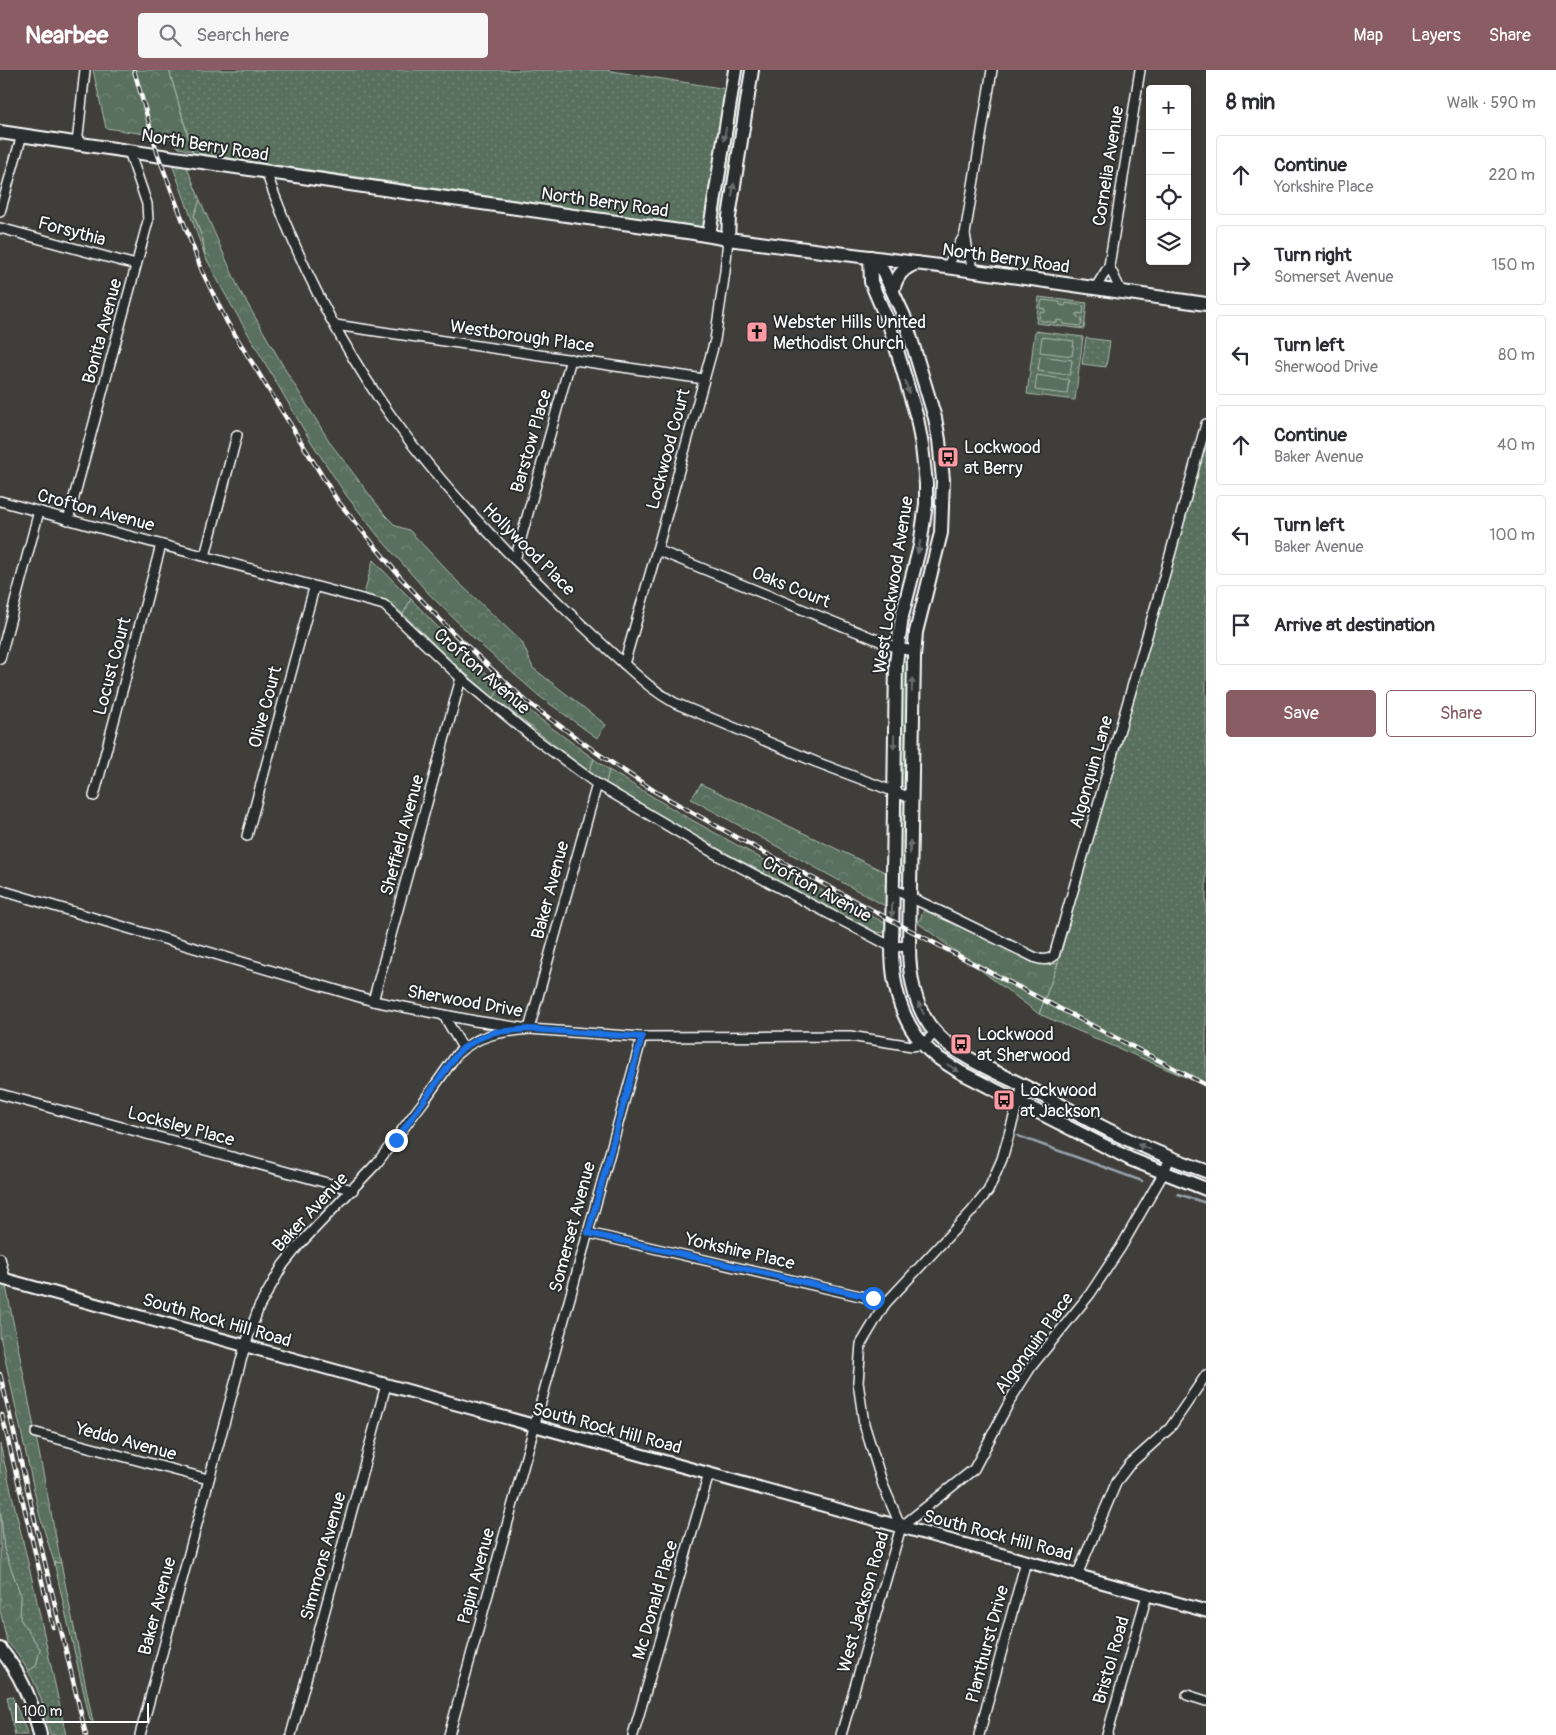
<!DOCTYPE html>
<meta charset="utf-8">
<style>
:root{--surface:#fff;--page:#f7f7f7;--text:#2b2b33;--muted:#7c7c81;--line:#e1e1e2;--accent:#8a5d65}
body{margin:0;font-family:Pangolin,sans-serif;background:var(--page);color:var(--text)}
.controls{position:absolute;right:15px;top:15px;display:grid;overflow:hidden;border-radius:5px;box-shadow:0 2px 8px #0003}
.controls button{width:45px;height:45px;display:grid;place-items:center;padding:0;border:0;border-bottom:1px solid var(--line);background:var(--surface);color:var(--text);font:25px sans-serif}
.scale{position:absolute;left:15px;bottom:12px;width:134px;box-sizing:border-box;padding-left:5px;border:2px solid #fff;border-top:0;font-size:14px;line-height:18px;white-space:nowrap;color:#fff;-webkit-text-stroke:4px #2a2d2e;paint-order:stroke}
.stop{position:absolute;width:15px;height:15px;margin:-11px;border:4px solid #1a73e8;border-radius:50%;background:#fff}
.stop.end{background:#1a73e8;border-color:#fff;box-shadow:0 1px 5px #0008}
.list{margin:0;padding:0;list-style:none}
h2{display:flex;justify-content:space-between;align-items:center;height:65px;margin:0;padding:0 20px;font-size:21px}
h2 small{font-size:16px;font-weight:400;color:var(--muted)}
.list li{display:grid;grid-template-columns:32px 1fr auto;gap:15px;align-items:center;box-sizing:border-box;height:80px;margin:0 10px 10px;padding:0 10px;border:1px solid var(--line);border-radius:5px}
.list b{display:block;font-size:19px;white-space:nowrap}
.list p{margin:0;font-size:16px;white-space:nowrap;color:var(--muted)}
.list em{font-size:16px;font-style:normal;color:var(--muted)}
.actions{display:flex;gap:10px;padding:15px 20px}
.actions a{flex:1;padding:11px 0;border:1px solid var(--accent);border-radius:5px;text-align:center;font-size:18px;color:var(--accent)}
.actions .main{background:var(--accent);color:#fff}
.icon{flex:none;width:28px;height:28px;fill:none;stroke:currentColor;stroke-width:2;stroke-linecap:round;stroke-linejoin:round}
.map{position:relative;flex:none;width:1206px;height:1665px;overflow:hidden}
header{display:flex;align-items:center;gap:30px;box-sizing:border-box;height:70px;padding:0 25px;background:var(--accent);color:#fff}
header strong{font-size:24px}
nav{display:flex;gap:28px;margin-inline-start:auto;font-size:18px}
.search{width:350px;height:45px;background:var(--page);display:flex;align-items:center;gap:12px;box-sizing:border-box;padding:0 18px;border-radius:5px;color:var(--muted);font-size:19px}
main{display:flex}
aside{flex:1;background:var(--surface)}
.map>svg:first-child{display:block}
</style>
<header>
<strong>Nearbee</strong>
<div class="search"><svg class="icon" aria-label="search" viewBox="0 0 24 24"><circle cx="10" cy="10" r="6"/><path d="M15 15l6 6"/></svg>Search here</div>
<nav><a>Map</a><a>Layers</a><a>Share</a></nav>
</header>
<main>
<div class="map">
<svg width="1206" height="1665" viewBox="0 0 1206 1665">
<defs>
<pattern id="grass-dots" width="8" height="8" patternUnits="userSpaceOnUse" patternTransform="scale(1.25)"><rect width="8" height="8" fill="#58705d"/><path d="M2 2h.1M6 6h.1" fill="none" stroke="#718575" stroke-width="1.8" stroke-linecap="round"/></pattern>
<pattern id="forest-crowns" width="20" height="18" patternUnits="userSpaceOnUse" patternTransform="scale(1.25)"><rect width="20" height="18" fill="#58705d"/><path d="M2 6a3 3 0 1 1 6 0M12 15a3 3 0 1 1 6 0" fill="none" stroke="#718575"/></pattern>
</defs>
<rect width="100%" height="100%" fill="#3f3e3a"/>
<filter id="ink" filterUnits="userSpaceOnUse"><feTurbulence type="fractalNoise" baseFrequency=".02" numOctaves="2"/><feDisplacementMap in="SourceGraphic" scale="10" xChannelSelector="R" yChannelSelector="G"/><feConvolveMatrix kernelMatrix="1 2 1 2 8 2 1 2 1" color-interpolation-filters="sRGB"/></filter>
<g filter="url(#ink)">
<g fill="url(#grass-dots)" stroke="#acb8ae">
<path d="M169 0H605L727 19 705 156 700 157 193 83Z"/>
<path d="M740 22 745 23 723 151H720L718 148 736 23Z"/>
<path d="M172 94 186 95 200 130 194 146 203 170 205 186Z"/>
<path d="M1039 227 1087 233 1084 259 1036 253Z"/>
<path d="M1035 261 1083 267 1075 330 1027 324Z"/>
<path d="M1086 268 1110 271 1106 297 1082 294Z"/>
<path d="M1206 369V1016L1039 944 1058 893Z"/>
<path d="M411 529 460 580 500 615 494 628 458 597 403 544Z"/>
<path d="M905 586 909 589 906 716 903 717 900 715 902 587Z"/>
<path d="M594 689 609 700 606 713 589 702Z"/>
<path d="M902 731 906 735 904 811 899 809 900 732Z"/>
<path d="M766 791 885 853V863L876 862 764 803Z"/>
<path d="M0 1374 34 1518 66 1665H50C45 1643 40 1620 28 1601L36 1596 40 1579 20 1549 21 1526 4 1479 0 1437Z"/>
<path d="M54 1492 61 1493 93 1652 90 1650Z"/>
<path d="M12 1626 28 1665H15L7 1627Z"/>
</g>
<g fill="url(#forest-crowns)" stroke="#acb8ae">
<path d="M93 0H169L192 81 179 78 171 68 106 58Z"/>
<path d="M200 130 239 219 286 301 331 374 385 445 396 456 409 460 458 512 522 572 533 598 606 655 597 668 539 626 482 576 429 524 379 467 346 425 308 367 225 224 205 186 203 170 194 146Z"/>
<path d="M373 490 411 529 403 544 391 533 364 524Z"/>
<path d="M500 615 536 646 594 689 589 702 494 628Z"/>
<path d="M609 700 681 744 766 791 764 803 687 762 606 713Z"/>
<path d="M701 714 889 804 887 837 691 729Z"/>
<path d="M925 838 1037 893 1048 895 1058 893 1039 944 918 853Z"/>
<path d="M0 1214 6 1216 61 1493 54 1492 40 1447 0 1266Z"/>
<path d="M0 1437 4 1479 21 1526 20 1549 40 1579 36 1596 28 1601 18 1584 7 1572 0 1540Z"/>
</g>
<g fill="#58705d" stroke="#acb8ae">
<path d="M1042 230 1060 232V235L1065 236 1066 233 1084 236 1083 244 1077 243V247L1082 248 1081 256 1063 254V251L1057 250V253L1039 250 1040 242 1045 243V239L1040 238Z"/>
<path d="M1042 267 1074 271 1072 286 1040 282Z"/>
<path d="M1040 286 1072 290 1070 305 1038 301Z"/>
<path d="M1037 305 1069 310 1067 324 1035 320Z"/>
</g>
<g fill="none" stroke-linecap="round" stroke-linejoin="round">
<g stroke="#97a2ac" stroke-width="2.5">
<path d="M1018 1066 1142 1111"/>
<path d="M1178 1124 1206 1133"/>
</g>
<g stroke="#fff" stroke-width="12">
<g id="minor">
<path d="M77 74 85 0"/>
<path d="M266 102C297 189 339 274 394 350 443 418 503 479 564 538 583 556 602 574 622 592 640 608 653 621 675 633L816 692 911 728"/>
<path d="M0 142 22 65"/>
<path d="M0 158 136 195"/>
<path d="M965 164 992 0"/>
<path d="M1109 196 1140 0"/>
<path d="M947 197 965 164 968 182 974 201"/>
<path d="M1096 217 1109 196 1121 221"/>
<path d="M335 255 704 309"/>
<path d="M0 431 384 535 461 608 530 665 597 714 721 787 892 877 909 876"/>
<path d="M68 450 148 151 147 134 129 81"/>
<path d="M657 480 897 578 914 581"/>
<path d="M205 486 237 365"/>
<path d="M515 490 571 289"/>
<path d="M0 589 39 441"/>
<path d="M624 594 657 480 715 270 725 201 728 169"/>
<path d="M94 726 161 475"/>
<path d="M247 766 314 518"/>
<path d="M893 819 950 846 1036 888C1042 890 1049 890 1054 886L1162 514 1206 354"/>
<path d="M0 820 373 931 475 951 529 959 642 967 850 966 912 976 923 974 936 962"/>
<path d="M373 931 461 608"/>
<path d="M444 946 463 978"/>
<path d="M0 1024 353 1120"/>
<path d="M588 1163 873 1229 885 1234"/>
<path d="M0 1188 5 1209"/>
<path d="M36 1363 208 1409"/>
<path d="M901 1457 974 1399 1012 1327 1031 1297 1090 1224 1121 1177 1163 1104 1170 1088"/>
<path d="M1077 1505 1117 1411 1130 1394 1170 1358 1206 1305"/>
<path d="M1187 1625 1206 1631"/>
<path d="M140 1665 245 1276 259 1237 283 1195 299 1175 377 1093 424 1031 457 984C479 964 501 962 529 959L597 714"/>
<path d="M291 1665 386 1315"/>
<path d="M449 1665 642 967"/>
<path d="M633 1665 709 1404"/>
<path d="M841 1665 901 1457 883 1415 864 1354 858 1312 861 1274 885 1234 971 1142 988 1121 1002 1089 1023 1015"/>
<path d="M979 1665 1026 1491"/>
<path d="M1107 1665 1147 1525"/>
</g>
</g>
<g stroke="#fff" stroke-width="15">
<path id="tertiary" d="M0 1208 1206 1541"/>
</g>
<g stroke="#fff" stroke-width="16">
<g id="secondary">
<path d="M0 62 404 122 694 163 728 169 947 197 1206 234"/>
<path d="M709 165 735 0"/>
<path d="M728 169 729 147 752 0"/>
<path d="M870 187 871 212 890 257 917 348 922 376 926 414V434L920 476 902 546 896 593 892 877C892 917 901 957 934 985 942 991 951 996 960 1002L1130 1089 1206 1119"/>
<path d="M870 187 883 201 904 246 935 348 939 370 943 410 941 463 916 562 914 587 909 876C909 904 913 932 930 956 954 987 996 1001 1030 1019 1066 1037 1101 1058 1138 1074 1161 1084 1183 1093 1206 1101"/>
<path d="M893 220C897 205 903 198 917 193"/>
<path d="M0 1579C21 1604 33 1633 40 1665"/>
</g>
</g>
<use href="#minor" stroke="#2a2d2e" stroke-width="9"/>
<use href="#tertiary" stroke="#2a2d2e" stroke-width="11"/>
<use href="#secondary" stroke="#2a2d2e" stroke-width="12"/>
<g stroke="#fff" stroke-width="4.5">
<g id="rail">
<path d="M134 0 158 85 202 201 227 252 337 430 401 508 452 562 526 631 600 685 656 722 736 767 919 865 1206 1015"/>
<path d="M0 1304 86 1665"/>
<path d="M2 1345 53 1557"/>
</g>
</g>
<use href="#rail" stroke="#2a2d2e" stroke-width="2.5" stroke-dasharray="8" stroke-linecap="butt"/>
</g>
<defs><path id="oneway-solid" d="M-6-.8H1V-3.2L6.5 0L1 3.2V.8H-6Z" transform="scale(1.25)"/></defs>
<g fill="#6a6c6d">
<use href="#oneway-solid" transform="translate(725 64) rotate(99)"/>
<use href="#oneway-solid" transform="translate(733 120) rotate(-81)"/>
<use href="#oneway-solid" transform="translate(907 317) rotate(74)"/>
<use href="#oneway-solid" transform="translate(919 477) rotate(102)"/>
<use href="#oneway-solid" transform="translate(912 615) rotate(-88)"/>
<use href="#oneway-solid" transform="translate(894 672) rotate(91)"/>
<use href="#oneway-solid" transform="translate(910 777) rotate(-89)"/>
<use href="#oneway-solid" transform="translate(892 840) rotate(91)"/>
<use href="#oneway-solid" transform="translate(921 938) rotate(-115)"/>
<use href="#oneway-solid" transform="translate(953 998) rotate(32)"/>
<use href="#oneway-solid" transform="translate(1144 1077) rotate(-157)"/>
</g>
</g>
<g fill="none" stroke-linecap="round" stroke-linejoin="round" filter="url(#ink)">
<path stroke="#1a73e8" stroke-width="6" d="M396 1070 457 984 463 978 480 968 495 962 529 959 642 967 588 1163 873 1228"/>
</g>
<defs>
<g id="church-square" transform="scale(1.125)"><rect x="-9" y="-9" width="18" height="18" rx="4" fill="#ff9aa2" stroke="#2a2d2e"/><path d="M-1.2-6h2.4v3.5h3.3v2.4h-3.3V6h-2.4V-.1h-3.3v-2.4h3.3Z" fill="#111"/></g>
<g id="bus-square" transform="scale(1.125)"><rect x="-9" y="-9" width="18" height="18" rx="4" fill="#ff9aa2" stroke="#2a2d2e"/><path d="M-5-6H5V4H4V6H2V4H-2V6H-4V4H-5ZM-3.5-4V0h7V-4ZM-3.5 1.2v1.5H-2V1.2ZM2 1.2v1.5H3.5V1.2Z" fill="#111"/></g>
</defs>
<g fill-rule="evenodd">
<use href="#church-square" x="757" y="262"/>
<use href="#bus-square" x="948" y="387"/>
<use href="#bus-square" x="961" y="974"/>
<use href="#bus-square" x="1004" y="1030"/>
</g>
<g text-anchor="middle" stroke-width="4" stroke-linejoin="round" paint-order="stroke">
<g font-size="18" fill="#fff" stroke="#2a2d2e">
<text transform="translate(205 75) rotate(9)" y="6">North Berry Road</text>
<text transform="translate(1108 96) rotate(-81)" y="6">Cornelia Avenue</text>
<text transform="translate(605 132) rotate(8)" y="6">North Berry Road</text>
<text transform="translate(72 161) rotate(15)" y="6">Forsythia</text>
<text transform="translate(1006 188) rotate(8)" y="6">North Berry Road</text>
<text transform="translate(102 261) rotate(-75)" y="6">Bonita Avenue</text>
<text transform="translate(522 266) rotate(8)" y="6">Westborough Place</text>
<text transform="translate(531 371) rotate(-74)" y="6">Barstow Place</text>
<text transform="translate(668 379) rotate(-75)" y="6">Lockwood Court</text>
<text transform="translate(96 440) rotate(15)" y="6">Crofton Avenue</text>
<text transform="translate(529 479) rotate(45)" y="6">Hollywood Place</text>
<text transform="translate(893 515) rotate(-81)" y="6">West Lockwood Avenue</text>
<text transform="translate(791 517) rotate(22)" y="6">Oaks Court</text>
<text transform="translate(112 596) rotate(-75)" y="6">Locust Court</text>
<text transform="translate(482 601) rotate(41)" y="6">Crofton Avenue</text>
<text transform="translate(265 637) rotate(-75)" y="6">Olive Court</text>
<text transform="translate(1091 702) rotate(-74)" y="6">Algonquin Lane</text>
<text transform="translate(402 765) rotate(-75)" y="6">Sheffield Avenue</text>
<text transform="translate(817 819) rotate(28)" y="6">Crofton Avenue</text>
<text transform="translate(550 820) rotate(-75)" y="6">Baker Avenue</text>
<text transform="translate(465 931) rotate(10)" y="6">Sherwood Drive</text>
<text transform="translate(181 1056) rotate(15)" y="6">Locksley Place</text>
<text transform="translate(310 1142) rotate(-47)" y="6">Baker Avenue</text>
<text transform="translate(572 1157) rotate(-75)" y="6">Somerset Avenue</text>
<text transform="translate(740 1181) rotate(13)" y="6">Yorkshire Place</text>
<text transform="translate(217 1250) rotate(16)" y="6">South Rock Hill Road</text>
<text transform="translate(1034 1273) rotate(-54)" y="6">Algonquin Place</text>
<text transform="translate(607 1358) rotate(15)" y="6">South Rock Hill Road</text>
<text transform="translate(126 1371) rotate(15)" y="6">Yeddo Avenue</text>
<text transform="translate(998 1465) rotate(15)" y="6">South Rock Hill Road</text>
<text transform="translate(323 1486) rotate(-75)" y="6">Simmons Avenue</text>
<text transform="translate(476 1506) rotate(-75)" y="6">Papin Avenue</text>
<text transform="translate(655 1530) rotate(-74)" y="6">Mc Donald Place</text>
<text transform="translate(863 1532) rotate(-74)" y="6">West Jackson Road</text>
<text transform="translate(157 1536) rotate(-75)" y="6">Baker Avenue</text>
<text transform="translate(987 1574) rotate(-75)" y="6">Planthurst Drive</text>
<text transform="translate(1111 1590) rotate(-74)" y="6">Bristol Road</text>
</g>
<g font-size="18" fill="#fff" stroke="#2a2d2e" text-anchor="start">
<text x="773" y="258">Webster Hills United<tspan x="773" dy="21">Methodist Church</tspan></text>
<text x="964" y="383">Lockwood<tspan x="964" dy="21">at Berry</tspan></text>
<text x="977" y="970">Lockwood<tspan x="977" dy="21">at Sherwood</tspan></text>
<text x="1020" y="1026">Lockwood<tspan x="1020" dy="21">at Jackson</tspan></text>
</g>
</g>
</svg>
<div class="controls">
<button>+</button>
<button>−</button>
<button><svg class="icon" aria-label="locate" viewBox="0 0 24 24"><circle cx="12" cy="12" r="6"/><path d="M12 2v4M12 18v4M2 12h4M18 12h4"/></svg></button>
<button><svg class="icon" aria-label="layers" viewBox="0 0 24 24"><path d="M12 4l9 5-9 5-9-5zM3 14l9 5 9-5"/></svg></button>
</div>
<div class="scale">100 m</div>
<div class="stop" style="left:873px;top:1228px"></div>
<div class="stop end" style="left:396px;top:1070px"></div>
</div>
<aside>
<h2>8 min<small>Walk · 590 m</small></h2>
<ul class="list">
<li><svg class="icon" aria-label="ahead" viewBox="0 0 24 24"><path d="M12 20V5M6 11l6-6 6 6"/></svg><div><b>Continue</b><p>Yorkshire Place</p></div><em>220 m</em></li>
<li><svg class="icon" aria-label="right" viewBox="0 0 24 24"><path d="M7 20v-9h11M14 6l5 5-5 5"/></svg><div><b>Turn right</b><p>Somerset Avenue</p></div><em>150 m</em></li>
<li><svg class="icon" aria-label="left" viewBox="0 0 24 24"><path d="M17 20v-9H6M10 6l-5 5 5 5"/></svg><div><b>Turn left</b><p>Sherwood Drive</p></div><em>80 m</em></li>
<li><svg class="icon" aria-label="ahead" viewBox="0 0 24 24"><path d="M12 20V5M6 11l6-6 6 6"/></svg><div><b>Continue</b><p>Baker Avenue</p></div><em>40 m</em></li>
<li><svg class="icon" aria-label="left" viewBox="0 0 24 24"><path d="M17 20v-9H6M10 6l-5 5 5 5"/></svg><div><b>Turn left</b><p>Baker Avenue</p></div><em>100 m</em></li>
<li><svg class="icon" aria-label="arrive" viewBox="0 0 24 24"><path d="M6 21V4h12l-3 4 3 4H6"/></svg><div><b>Arrive at destination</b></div></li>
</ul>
<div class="actions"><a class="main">Save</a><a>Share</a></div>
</aside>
</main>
